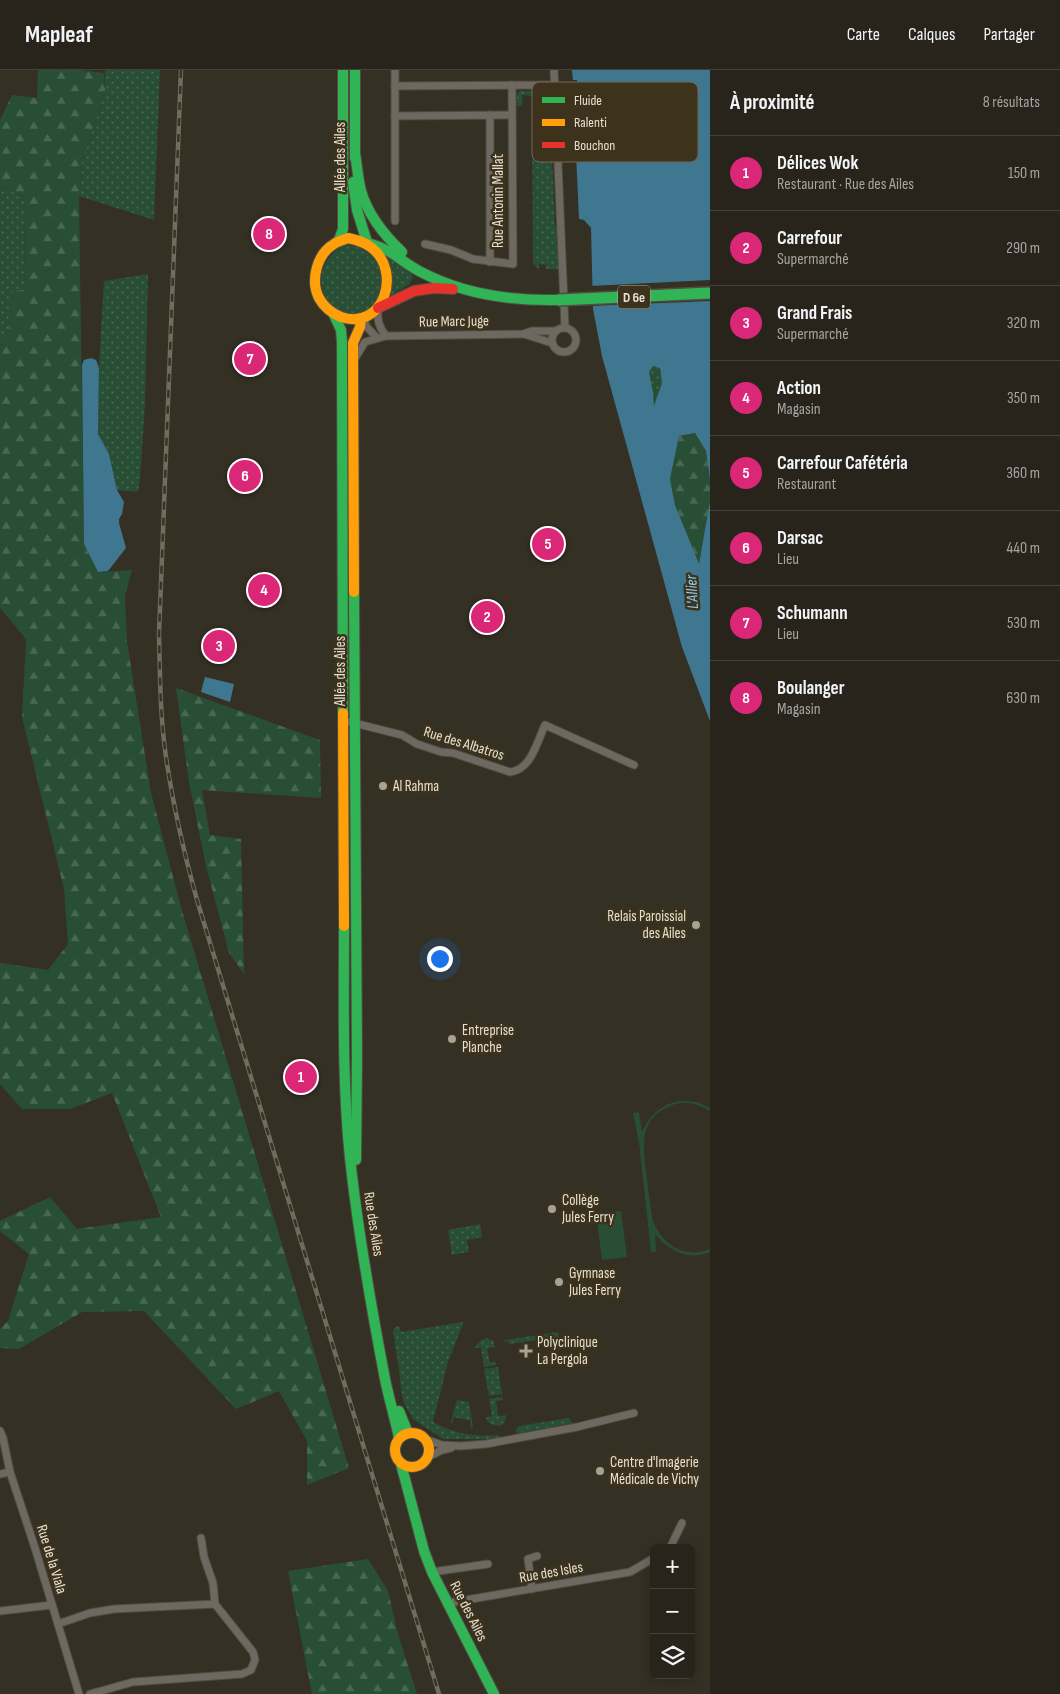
<!DOCTYPE html>
<html lang="fr">
<meta charset="utf-8">
<style>
:root{--surface:#28241b;--page:#302c24;--text:#f1f3f6;--muted:#a5a4a3;--line:#44413a;--accent:#db2777}
body{margin:0;font-family:"Sofia Sans Condensed",sans-serif;background:var(--page);color:var(--text)}
.controls{position:absolute;right:15px;bottom:15px;display:grid;overflow:hidden;border-radius:8px;box-shadow:0 2px 12px #0003}
.controls button{width:45px;height:45px;display:grid;place-items:center;padding:0;border:0;border-bottom:1px solid var(--line);background:var(--surface);color:var(--text);font:25px sans-serif}
.you{position:absolute;left:439px;top:888px;width:18px;height:18px;margin:-12px;border:4px solid #fff;border-radius:50%;background:#1a73e8;box-shadow:0 0 0 8px #1a73e833}
.badge{display:grid;place-items:center;width:32px;height:32px;border-radius:50%;background:var(--accent);color:#fff;font-size:16px;font-weight:700}
.pin{position:absolute;translate:-50% -50%;border:2px solid #fff;box-shadow:0 1px 5px #0006}
.list{margin:0;padding:0;list-style:none}
h2{display:flex;justify-content:space-between;align-items:center;height:65px;margin:0;padding:0 20px;font-size:21px}
h2 small{font-size:16px;font-weight:400;color:var(--muted)}
.list li{display:grid;grid-template-columns:32px 1fr auto;gap:15px;align-items:center;box-sizing:border-box;height:75px;padding:0 20px;border-top:1px solid var(--line)}
.list b{display:block;font-size:19px;white-space:nowrap}
.list p{margin:0;font-size:16px;white-space:nowrap;color:var(--muted)}
.list em{font-size:16px;font-style:normal;color:var(--muted)}
.icon{flex:none;width:28px;height:28px;fill:none;stroke:currentColor;stroke-width:2;stroke-linecap:round;stroke-linejoin:round}
.map{position:relative;flex:none;width:710px;height:1624px;overflow:hidden}
header{display:flex;align-items:center;gap:30px;box-sizing:border-box;height:70px;padding:0 25px;background:var(--surface);border-bottom:1px solid var(--line)}
header strong{font-size:24px}
nav{display:flex;gap:28px;margin-inline-start:auto;font-size:18px}
main{display:flex}
aside{flex:1;background:var(--surface)}
.map>svg:first-child{display:block}
</style>
<header>
<strong>Mapleaf</strong>
<nav><a>Carte</a><a>Calques</a><a>Partager</a></nav>
</header>
<main>
<div class="map">
<svg width="710" height="1624" viewBox="0 0 710 1624">
<defs>
<pattern id="grass-dots" width="8" height="8" patternUnits="userSpaceOnUse" patternTransform="scale(1.25)"><rect width="8" height="8" fill="#284f35"/><path d="M2 2h.1M6 6h.1" fill="none" stroke="#476851" stroke-width="1.8" stroke-linecap="round"/></pattern>
<pattern id="forest-firs" width="22" height="20" patternUnits="userSpaceOnUse" patternTransform="scale(1.25)"><rect width="22" height="20" fill="#284f35"/><path d="M5 1l3.5 6h-7zM16 11l3.5 6h-7z" fill="#476851"/></pattern>
</defs>
<rect width="100%" height="100%" fill="#353024"/>
<g fill="url(#grass-dots)">
<path d="M105 0H160L154 150 79 126 82 93 105 21Z"/>
<path d="M520 21H547L549 23 555 156H557L559 199H546V195L539 194V199L533 194 532 26 522 25V36H517V24Z"/>
<path d="M0 116 25 127 24 221H13L7 271 0 270Z"/>
<path d="M346 174C388 172 395 240 355 244 347 244 340 242 334 237 311 217 321 186 346 174Z"/>
<path d="M384 183 410 202 413 206 410 214 389 226Z"/>
<path d="M148 204 145 333 140 409 138 422 117 420 109 384 98 364 99 298 104 211Z"/>
<path d="M653 296 660 298 662 313 654 338 653 322 649 302Z"/>
<path d="M480 1154 482 1167 467 1170 469 1182 452 1185 448 1160Z"/>
<path d="M463 1252V1254L448 1292 433 1352C454 1364 474 1367 498 1365L500 1367 499 1369H443L413 1349 404 1333 401 1320 399 1299 393 1262 394 1258 399 1256 401 1262Z"/>
<path d="M558 1262 559 1267 509 1274 508 1271 502 1272 505 1270Z"/>
<path d="M487 1268 493 1271 495 1277 487 1278 490 1293 496 1292V1295L484 1297 481 1277 474 1278 475 1277 480 1271Z"/>
<path d="M498 1297 502 1324 489 1326 484 1299Z"/>
<path d="M503 1327V1330L496 1331 498 1346 506 1345V1349L502 1355C494 1357 489 1354 485 1348L492 1346 489 1329Z"/>
<path d="M457 1330 469 1332 473 1358 470 1357 471 1351 454 1347 452 1353 451 1352Z"/>
<path d="M569 1348 572 1353 520 1363 515 1362 519 1356Z"/>
</g>
<g fill="url(#forest-firs)">
<path d="M38 0H80L104 3 105 21 82 93 79 126 84 474 98 502 132 500 125 526 127 572 151 723 182 841 349 1398 307 1415V1371L279 1321 236 1339 144 1241 82 1242 19 1279 0 1278V1259L8 1251 29 1184 0 1161V1151L50 1127 77 1159 161 1147 112 1023 70 1039H22L0 1014V893L48 900 68 874 64 819 22 647 26 569 0 538V270H7L13 221 24 220 25 127 0 116V50L12 25 37 28Z"/>
<path d="M695 363 706 381 710 409V431L699 495 675 435 670 409 679 366Z"/>
<path d="M176 618 320 670 321 728 202 720 210 765 241 769 244 904 229 883 206 796 189 712Z"/>
<path d="M368 1489 388 1521 398 1564 417 1624H312L288 1501Z"/>
</g>
<g fill="#284f35">
<path d="M680 1031 697 1032 710 1038V1041C698 1034 684 1030 670 1036 639 1049 643 1074 646 1102 648 1117 650 1132 652 1148 660 1173 684 1190 710 1179V1182C688 1191 669 1181 655 1164L656 1182H651L639 1072 633 1043 639 1042 642 1062C650 1045 661 1034 680 1031Z"/>
<path d="M621 1141 627 1187 602 1190 596 1144Z"/>
</g>
<g fill="#3f7790" fill-rule="evenodd">
<path d="M572 0H710V409L706 381 695 363 679 366 670 409 675 435 699 494 710 431V651L682 577 602 286 593 239 591 158 584 150 579 149 573 18 578 17 577 10H573ZM653 296 660 298 662 313 654 336 653 322 649 302Z"/>
<path d="M91 288 96 290 99 298 98 364 109 384 117 420 124 432 122 444 119 449V453L126 478 108 501 98 502 84 474 82 295 84 290Z"/>
<path d="M205 607 234 614 230 632 201 622Z"/>
</g>
<path fill="#353024" d="M710 210V231L590 236V216Z"/>
<g fill="none" stroke-linecap="round" stroke-linejoin="round">
<g stroke="#504c41" stroke-width="9">
<g id="street">
<path d="M395 0V151"/>
<path d="M554 0 565 257"/>
<path d="M395 16 555 15"/>
<path d="M490 45V192"/>
<path d="M395 46 511 45"/>
<path d="M425 174 451 180 473 189 513 194 512 15"/>
<path d="M378 239C377 250 379 257 386 266"/>
<path d="M364 248 366 256 377 268"/>
<circle cx="564" cy="270" r="12"/>
<path d="M524 264 552 273"/>
<path d="M354 290 365 272 386 266 523 264 532 261H555"/>
<path d="M350 652 402 665 417 674 441 682 453 683 510 702C531 700 537 672 545 655L634 695"/>
<path d="M0 1361 3 1368 10 1402 35 1478 79 1624"/>
<path d="M425 1369 442 1375 461 1376 486 1374 577 1357 634 1343"/>
<path d="M428 1387 442 1380 451 1378"/>
<path d="M0 1404 10 1402"/>
<path d="M201 1468 204 1487 213 1513 215 1534"/>
<path d="M670 1478 682 1453"/>
<path d="M432 1502 488 1494"/>
<path d="M532 1519 528 1489 537 1486"/>
<path d="M448 1533 630 1502 654 1488"/>
<path d="M0 1541 52 1535"/>
<path d="M58 1554 90 1543 114 1539 215 1534 253 1582 255 1590 251 1600 242 1604 133 1612 90 1624"/>
</g>
</g>
<g stroke="#504c41" stroke-width="12">
<g id="fast">
<path d="M355 0V88"/>
<path d="M355 83C357 96 358 109 361 121 368 145 384 165 402 182"/>
<path d="M353 112 357 140 367 172"/>
<path d="M339 170 343 159V0"/>
<path d="M371 174C391 179 403 193 421 202 463 224 510 231 558 230"/>
<path d="M334 245 341 260 342 272 343 643"/>
<path d="M354 522 357 988 356 1090"/>
<path d="M344 856C344 933 342 1011 350 1088 358 1162 371 1236 385 1309 389 1329 395 1348 399 1368"/>
<path d="M399 1341 408 1363"/>
<path d="M401 1394 424 1481 432 1502 494 1624"/>
</g>
</g>
<g stroke="#504c41" stroke-width="12">
<g id="slow">
<path d="M348 168C357 170 365 172 372 178 402 202 384 261 341 247 331 243 324 237 319 228 310 210 317 184 334 174 338 171 344 170 348 168Z"/>
<path d="M354 522 353 273 360 257 361 249"/>
<path d="M343 643 344 856"/>
<circle cx="412" cy="1380" r="17"/>
</g>
</g>
<g stroke="#504c41" stroke-width="12">
<path id="jam" d="M378 238 414 221 434 218 453 219"/>
</g>
<use href="#street" stroke="#6d6960" stroke-width="7"/>
<use href="#fast" stroke="#30b455" stroke-width="10"/>
<use href="#slow" stroke="#ff9f0a" stroke-width="10"/>
<use href="#jam" stroke="#e5322d" stroke-width="10"/>
<g stroke="#706c61" stroke-width="4.5">
<path id="rail" d="M181 0 159 564C160 605 160 646 166 687 173 735 184 783 197 830L439 1624"/>
</g>
<use href="#rail" stroke="#3d331c" stroke-width="2.5" stroke-dasharray="8" stroke-linecap="butt"/>
<g stroke="#504c41" stroke-width="14" stroke-linecap="butt">
<path id="fast-bridge" d="M558 230 710 223"/>
</g>
<use href="#fast-bridge" stroke="#30b455" stroke-width="11"/>
</g>
<g fill="#a8a295" stroke="#3d331c" stroke-width="2">
<circle cx="383" cy="716" r="5"/>
<circle cx="696" cy="855" r="5"/>
<circle cx="452" cy="969" r="5"/>
<circle cx="552" cy="1139" r="5"/>
<circle cx="559" cy="1212" r="5"/>
<path d="M523.5 1273.5h5v5h5v5h-5v5h-5v-5h-5v-5h5z"/>
<circle cx="600" cy="1401" r="5"/>
</g>
<g text-anchor="middle" stroke-width="5" stroke-linejoin="round" paint-order="stroke">
<rect fill="#3d331c" stroke="#b3ac9b" stroke-width="1" x="618" y="215.5" width="32" height="23" rx="4"/>
<g font-size="14" font-weight="bold" fill="#e6e0d2">
<text x="634" y="232">D 6e</text>
</g>
<g font-size="15" fill="#e6e0d2" stroke="#3d331c">
<text transform="translate(340 87) rotate(-90)" y="5">Allée des Ailes</text>
<text transform="translate(498 131) rotate(-90)" y="5">Rue Antonin Mallat</text>
<text transform="translate(454 251) rotate(-1)" y="5">Rue Marc Juge</text>
<text transform="translate(340 601) rotate(-90)" y="5">Allée des Ailes</text>
<text transform="translate(464 673) rotate(17)" y="5">Rue des Albatros</text>
<text transform="translate(374 1154) rotate(81)" y="5">Rue des Ailes</text>
<text transform="translate(52 1489) rotate(73)" y="5">Rue de la Viala</text>
<text transform="translate(551 1502) rotate(-10)" y="5">Rue des Isles</text>
<text transform="translate(469 1541) rotate(63)" y="5">Rue des Ailes</text>
</g>
<g font-size="15" fill="#e6e0d2" stroke="#3d331c" text-anchor="start">
<text x="393" y="721">Al Rahma</text>
<text x="686" y="851" text-anchor="end">Relais Paroissial<tspan x="686" dy="17">des Ailes</tspan></text>
<text x="462" y="965">Entreprise<tspan x="462" dy="17">Planche</tspan></text>
<text x="562" y="1135">Collège<tspan x="562" dy="17">Jules Ferry</tspan></text>
<text x="569" y="1208">Gymnase<tspan x="569" dy="17">Jules Ferry</tspan></text>
<text x="537" y="1277">Polyclinique<tspan x="537" dy="17">La Pergola</tspan></text>
<text x="610" y="1397">Centre d'Imagerie<tspan x="610" dy="17">Médicale de Vichy</tspan></text>
</g>
<g font-size="16" font-style="italic" fill="#8ad0f4" stroke="#3d331c">
<text transform="translate(691 522) rotate(-93)" y="6">L'Allier</text>
</g>
</g>
<rect x="532" y="12" width="166" height="80" rx="8" fill="#3d331c" stroke="#706753" stroke-width="1"/>
<rect x="542" y="27" width="23" height="6" fill="#30b455"/>
<rect x="542" y="49" width="23" height="7" fill="#ff9f0a"/>
<rect x="542" y="72" width="23" height="6" fill="#e5322d"/>
<g font-size="14" fill="#e6e0d2">
<text x="574" y="35">Fluide</text>
<text x="574" y="57">Ralenti</text>
<text x="574" y="80">Bouchon</text>
</g>
</svg>
<div class="controls">
<button>+</button>
<button>−</button>
<button><svg class="icon" aria-label="layers" viewBox="0 0 24 24"><path d="M12 4l9 5-9 5-9-5zM3 14l9 5 9-5"/></svg></button>
</div>
<div class="you"></div>
<div class="pin badge" style="left:301px;top:1007px">1</div>
<div class="pin badge" style="left:487px;top:547px">2</div>
<div class="pin badge" style="left:219px;top:576px">3</div>
<div class="pin badge" style="left:264px;top:520px">4</div>
<div class="pin badge" style="left:548px;top:474px">5</div>
<div class="pin badge" style="left:245px;top:406px">6</div>
<div class="pin badge" style="left:250px;top:289px">7</div>
<div class="pin badge" style="left:269px;top:164px">8</div>
</div>
<aside>
<h2>À proximité<small>8 résultats</small></h2>
<ul class="list">
<li><span class="badge">1</span><div><b>Délices Wok</b><p>Restaurant · Rue des Ailes</p></div><em>150 m</em></li>
<li><span class="badge">2</span><div><b>Carrefour</b><p>Supermarché</p></div><em>290 m</em></li>
<li><span class="badge">3</span><div><b>Grand Frais</b><p>Supermarché</p></div><em>320 m</em></li>
<li><span class="badge">4</span><div><b>Action</b><p>Magasin</p></div><em>350 m</em></li>
<li><span class="badge">5</span><div><b>Carrefour Cafétéria</b><p>Restaurant</p></div><em>360 m</em></li>
<li><span class="badge">6</span><div><b>Darsac</b><p>Lieu</p></div><em>440 m</em></li>
<li><span class="badge">7</span><div><b>Schumann</b><p>Lieu</p></div><em>530 m</em></li>
<li><span class="badge">8</span><div><b>Boulanger</b><p>Magasin</p></div><em>630 m</em></li>
</ul>
</aside>
</main>
